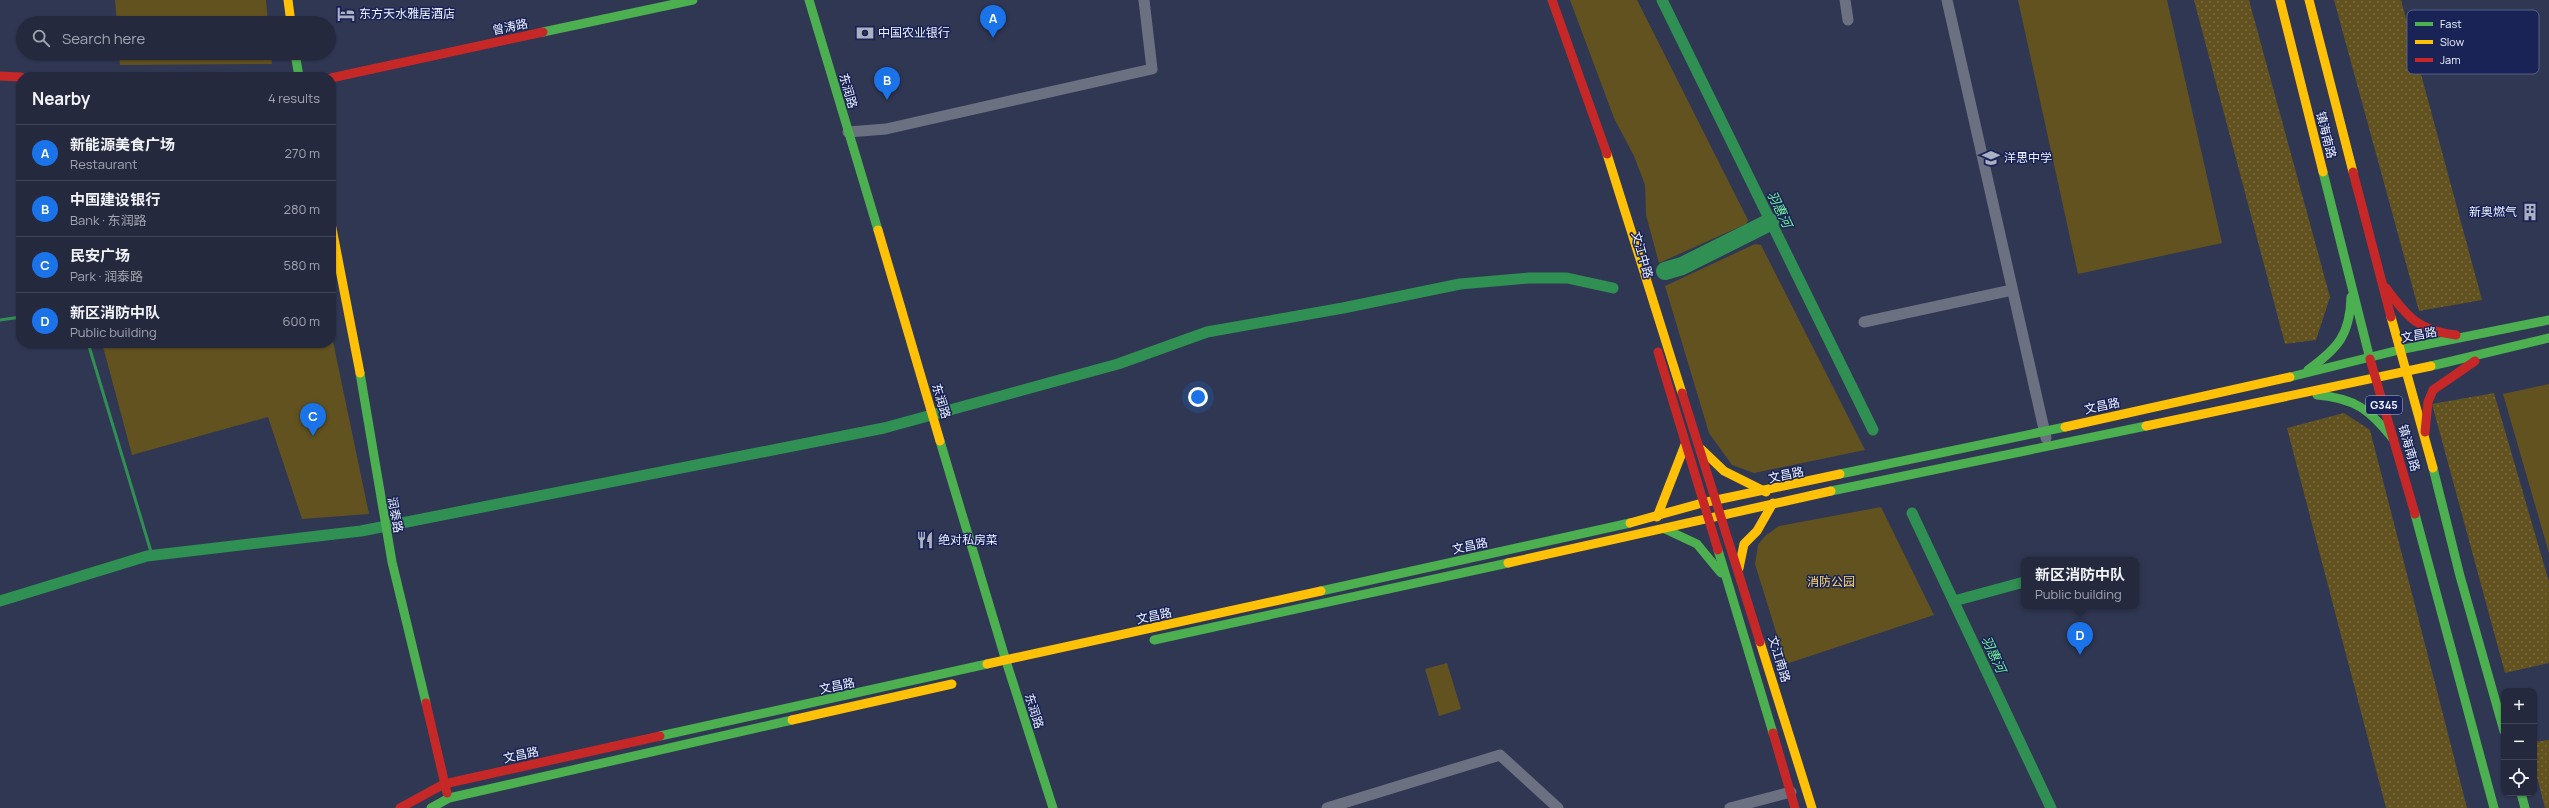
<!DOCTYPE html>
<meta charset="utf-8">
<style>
:root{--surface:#24293e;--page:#2c3145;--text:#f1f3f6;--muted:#a3a6b0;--line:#414558;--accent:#1a73e8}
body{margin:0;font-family:Manrope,"Noto Sans SC",sans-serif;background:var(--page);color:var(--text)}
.controls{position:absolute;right:12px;bottom:12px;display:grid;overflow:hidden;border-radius:8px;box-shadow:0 1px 3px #0004}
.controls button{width:36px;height:36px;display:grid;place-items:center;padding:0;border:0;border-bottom:1px solid var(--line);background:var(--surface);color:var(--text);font:20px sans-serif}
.you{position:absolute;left:1198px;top:397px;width:14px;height:14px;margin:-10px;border:3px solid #fff;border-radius:50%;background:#1a73e8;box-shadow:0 0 0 6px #1a73e833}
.badge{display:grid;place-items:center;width:26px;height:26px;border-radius:50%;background:var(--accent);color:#fff;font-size:13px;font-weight:700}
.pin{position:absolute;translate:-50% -33px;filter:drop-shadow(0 1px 2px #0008)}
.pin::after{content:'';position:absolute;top:21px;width:14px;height:12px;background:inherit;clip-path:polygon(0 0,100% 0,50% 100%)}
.popup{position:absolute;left:2021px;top:557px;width:118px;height:52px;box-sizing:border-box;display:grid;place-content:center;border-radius:8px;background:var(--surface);filter:drop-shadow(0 1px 3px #0005);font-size:13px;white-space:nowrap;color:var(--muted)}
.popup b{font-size:15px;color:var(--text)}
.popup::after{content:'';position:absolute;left:50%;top:100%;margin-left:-8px;border:8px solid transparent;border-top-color:var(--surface)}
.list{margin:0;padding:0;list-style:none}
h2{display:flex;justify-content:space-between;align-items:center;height:52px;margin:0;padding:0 16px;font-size:17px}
h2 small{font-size:13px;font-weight:400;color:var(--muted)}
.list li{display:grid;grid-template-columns:26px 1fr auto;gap:12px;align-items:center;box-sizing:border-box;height:56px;padding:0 16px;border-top:1px solid var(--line)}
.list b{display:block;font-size:15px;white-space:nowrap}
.list p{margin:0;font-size:13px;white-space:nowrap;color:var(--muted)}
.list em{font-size:13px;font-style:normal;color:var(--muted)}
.icon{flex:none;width:22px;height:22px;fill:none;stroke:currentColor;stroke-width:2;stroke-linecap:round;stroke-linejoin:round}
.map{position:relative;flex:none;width:2549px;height:808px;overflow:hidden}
.search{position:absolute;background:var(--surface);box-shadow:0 1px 3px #0004;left:16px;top:16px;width:320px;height:44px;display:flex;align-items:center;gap:10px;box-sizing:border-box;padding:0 14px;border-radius:22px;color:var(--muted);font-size:15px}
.panel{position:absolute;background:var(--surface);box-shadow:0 1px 3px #0004;left:16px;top:72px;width:320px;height:276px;border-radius:16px}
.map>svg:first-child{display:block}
</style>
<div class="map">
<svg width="2549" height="808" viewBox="0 0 2549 808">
<defs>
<pattern id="grass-dots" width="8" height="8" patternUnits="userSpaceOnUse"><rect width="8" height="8" fill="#615220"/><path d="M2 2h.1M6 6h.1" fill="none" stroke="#786b41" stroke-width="1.8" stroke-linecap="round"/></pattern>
</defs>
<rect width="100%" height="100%" fill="#303753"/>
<g fill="url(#grass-dots)">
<path d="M2194 0H2249L2330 297 2316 340 2285 344Z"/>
<path d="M2334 0H2401L2482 300 2419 311Z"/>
<path d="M2494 393 2549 582V663L2505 673 2432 404Z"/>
<path d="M2344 413 2370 430 2467 808H2386L2287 428Z"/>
<path d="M2549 740V808H2545L2534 766V742Z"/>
</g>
<g fill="#615220">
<path d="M115 0H266L268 23H117Z"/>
<path d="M1570 0H1637L1748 220 1746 224 1659 263 1646 215 1645 185 1634 156 1614 118Z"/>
<path d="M2018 0H2167L2222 243 2078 274Z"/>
<path d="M119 53H271L272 64 120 65Z"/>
<path d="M1755 244 1761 245 1865 450 1754 473 1732 465 1709 433 1665 286Z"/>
<path d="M331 332 369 514 302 519 268 417 132 455 102 343H331Z"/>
<path d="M2549 384V553L2503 394Z"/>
<path d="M1881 507 1934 615 1786 664 1755 564 1758 545 1765 536 1779 526Z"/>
<path d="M1447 663 1461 709 1439 716 1425 669Z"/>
</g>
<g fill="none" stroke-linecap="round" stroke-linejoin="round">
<g stroke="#308f52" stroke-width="3">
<path d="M0 320 21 317"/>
<path d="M88 343 152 555"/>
</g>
<g stroke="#308f52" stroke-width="11">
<path d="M1662 0 1873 430"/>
<path d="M1912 513 2051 808"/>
<path d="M0 601 147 556 361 531 884 428 1118 364 1207 332 1343 308 1460 284 1529 278H1567L1613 288"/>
<path d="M1954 601 2024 582"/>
</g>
<path stroke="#308f52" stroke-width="18" d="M1665 271 1682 266 1770 222"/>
<g stroke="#6c7181" stroke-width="11">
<path d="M1845 0 1848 20"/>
<path d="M1947 0 2046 438"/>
<path d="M848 132 886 129 1152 69 1144 0"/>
<path d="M1864 322 2012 290"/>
<path d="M1327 808 1500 755 1558 808"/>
<path d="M1730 808 1791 792"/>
</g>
<g stroke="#4caf50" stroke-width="9">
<path d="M809 0 878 230"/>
<path d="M543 32 693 0"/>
<path d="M295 53 299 77"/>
<path d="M2323 172 2370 359"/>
<path d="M2431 366 2549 338"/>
<path d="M2308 370C2338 348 2350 335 2351 297"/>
<path d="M360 373 392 562 426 703"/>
<path d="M2290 377 2399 350 2549 320"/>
<path d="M2317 395C2355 398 2370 410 2393 439"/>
<path d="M940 441 1006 661 1053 808"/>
<path d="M2433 468 2460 576 2504 731"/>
<path d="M1840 474 2065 427"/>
<path d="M1831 491 2146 426"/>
<path d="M2415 514 2494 808"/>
<path d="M1665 529 1697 544 1721 573"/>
<path d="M1718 550 1773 733"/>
<path d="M1321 591 1630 523"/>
<path d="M1154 640 1508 563"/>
<path d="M660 736 987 664"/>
<path d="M2521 793 2525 808"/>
<path d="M431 808 449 798 792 720"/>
</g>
<g stroke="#ffc107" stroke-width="9">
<path d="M288 0 291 23"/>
<path d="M2280 0 2323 172"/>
<path d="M2309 0 2353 172"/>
<path d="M1607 154 1682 393"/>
<path d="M331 223 360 373"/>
<path d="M878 230 940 441"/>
<path d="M2391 317 2433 468"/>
<path d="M2146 426 2431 366"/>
<path d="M2065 427 2290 377"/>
<path d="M1701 449 1724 471 1766 492"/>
<path d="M1657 517 1685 445"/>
<path d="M1630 523 1702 503 1840 474"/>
<path d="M1508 563 1831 491"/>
<path d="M1739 568 1744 544 1757 531 1773 503"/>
<path d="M1760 642 1812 808"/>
<path d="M987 664 1321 591"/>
<path d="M792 720 952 684"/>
</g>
<g stroke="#c62828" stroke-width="9">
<path d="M1552 0 1607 154"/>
<path d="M0 76 21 77"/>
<path d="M331 78 543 32"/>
<path d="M2353 172 2391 317"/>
<path d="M2386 288C2407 317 2419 331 2456 335"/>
<path d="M1658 352 1718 550"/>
<path d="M2370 359 2415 514"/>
<path d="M1682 393 1760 642"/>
<path d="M2425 432 2428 402 2433 390 2475 361"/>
<path d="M426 703 447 793"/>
<path d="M1773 733 1795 808"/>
<path d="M400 808 444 784 660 736"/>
</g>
</g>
<defs>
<g id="hotel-bare" transform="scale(1.38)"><path d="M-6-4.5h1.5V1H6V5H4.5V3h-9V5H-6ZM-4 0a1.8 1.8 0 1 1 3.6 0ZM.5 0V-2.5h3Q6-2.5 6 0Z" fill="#abb1c3" stroke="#192355" stroke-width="2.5" paint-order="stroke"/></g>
<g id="bank-bare" transform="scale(1.38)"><path d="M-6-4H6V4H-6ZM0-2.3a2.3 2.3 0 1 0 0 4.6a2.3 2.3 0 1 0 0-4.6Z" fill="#abb1c3" stroke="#192355" stroke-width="2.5" paint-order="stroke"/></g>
<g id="school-bare" transform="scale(1.38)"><path d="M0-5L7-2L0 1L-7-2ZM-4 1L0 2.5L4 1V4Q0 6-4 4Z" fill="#abb1c3" stroke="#192355" stroke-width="2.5" paint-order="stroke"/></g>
<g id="building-bare" transform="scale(1.38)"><path d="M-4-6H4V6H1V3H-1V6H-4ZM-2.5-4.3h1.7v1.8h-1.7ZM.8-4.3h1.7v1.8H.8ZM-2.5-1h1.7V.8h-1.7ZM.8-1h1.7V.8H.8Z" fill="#abb1c3" stroke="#192355" stroke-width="2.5" paint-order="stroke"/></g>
<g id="restaurant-bare" transform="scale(1.38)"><path d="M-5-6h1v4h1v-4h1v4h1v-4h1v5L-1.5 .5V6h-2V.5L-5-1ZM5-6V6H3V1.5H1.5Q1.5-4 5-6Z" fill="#abb1c3" stroke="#192355" stroke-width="2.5" paint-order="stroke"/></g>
</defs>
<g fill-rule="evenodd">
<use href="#hotel-bare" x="346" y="14"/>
<use href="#bank-bare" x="865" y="33"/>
<use href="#school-bare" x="1991" y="158"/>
<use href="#building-bare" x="2530" y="212"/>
<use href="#restaurant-bare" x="925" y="540"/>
</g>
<g text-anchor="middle" stroke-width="3" stroke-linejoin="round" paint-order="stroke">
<rect fill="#192355" stroke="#adb4cc" stroke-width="1" x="2366" y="396" width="36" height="18" rx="3"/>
<g font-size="11" font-weight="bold" fill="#edf2ff">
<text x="2384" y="409">G345</text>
</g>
<g font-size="12" fill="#edf2ff" stroke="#192355" text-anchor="start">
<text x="359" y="18">东方天水雅居酒店</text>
<text x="878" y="37">中国农业银行</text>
<text x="2004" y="162">洋思中学</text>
<text x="2517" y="216" text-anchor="end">新奥燃气</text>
<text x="938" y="544">绝对私房菜</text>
</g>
<g font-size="12" fill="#edf2ff" stroke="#192355">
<text transform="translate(510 27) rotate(-12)" y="4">曾涛路</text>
<text transform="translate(848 91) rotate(74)" y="4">东润路</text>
<text transform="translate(2326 135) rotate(76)" y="4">镇海南路</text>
<text transform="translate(1642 255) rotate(74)" y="4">文江中路</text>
<text transform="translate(2419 335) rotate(-11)" y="4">文昌路</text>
<text transform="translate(941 401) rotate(73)" y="4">东润路</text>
<text transform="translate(2102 406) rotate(-12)" y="4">文昌路</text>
<text transform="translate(2409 448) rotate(74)" y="4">镇海南路</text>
<text transform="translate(1786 475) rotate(-12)" y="4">文昌路</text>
<text transform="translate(395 515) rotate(79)" y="4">润泰路</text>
<text transform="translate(1470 546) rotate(-12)" y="4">文昌路</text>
<text transform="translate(1154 616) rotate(-12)" y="4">文昌路</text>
<text transform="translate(1779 659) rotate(73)" y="4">文江南路</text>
<text transform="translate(837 686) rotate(-12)" y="4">文昌路</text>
<text transform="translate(1034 711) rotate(72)" y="4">东润路</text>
<text transform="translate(521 755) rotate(-12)" y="4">文昌路</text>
</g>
<g font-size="12" fill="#ffd969" stroke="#192355">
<text x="1831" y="586">消防公园</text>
</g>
<g font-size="13" font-style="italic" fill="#75f498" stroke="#192355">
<text transform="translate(1780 209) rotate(64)" y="5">羽惠河</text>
<text transform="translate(1994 654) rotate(65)" y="5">羽惠河</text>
</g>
</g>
<rect x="2407" y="10" width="132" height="64" rx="6" fill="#192355" stroke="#596188" stroke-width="1"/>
<rect x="2415" y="22" width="18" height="4" fill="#4caf50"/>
<rect x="2415" y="40" width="18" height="4" fill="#ffc107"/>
<rect x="2415" y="58" width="18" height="4" fill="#c62828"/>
<g font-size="11" fill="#edf2ff">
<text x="2440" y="28">Fast</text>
<text x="2440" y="46">Slow</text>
<text x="2440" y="64">Jam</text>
</g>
</svg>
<div class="controls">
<button>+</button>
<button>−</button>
<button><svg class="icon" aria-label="locate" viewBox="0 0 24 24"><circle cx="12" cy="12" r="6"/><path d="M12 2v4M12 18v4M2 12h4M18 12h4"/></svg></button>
</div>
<div class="you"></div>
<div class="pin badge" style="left:993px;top:38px">A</div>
<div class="pin badge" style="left:887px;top:100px">B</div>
<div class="pin badge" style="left:313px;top:436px">C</div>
<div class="pin badge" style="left:2080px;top:655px">D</div>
<div class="popup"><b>新区消防中队</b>Public building</div>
<div class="search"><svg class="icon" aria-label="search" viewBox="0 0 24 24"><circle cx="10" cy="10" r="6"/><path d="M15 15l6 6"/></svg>Search here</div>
<section class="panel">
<h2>Nearby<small>4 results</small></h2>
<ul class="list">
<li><span class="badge">A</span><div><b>新能源美食广场</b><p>Restaurant</p></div><em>270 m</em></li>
<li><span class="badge">B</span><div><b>中国建设银行</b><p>Bank · 东润路</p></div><em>280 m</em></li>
<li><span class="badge">C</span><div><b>民安广场</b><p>Park · 润泰路</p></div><em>580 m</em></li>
<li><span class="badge">D</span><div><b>新区消防中队</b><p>Public building</p></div><em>600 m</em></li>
</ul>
</section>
</div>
